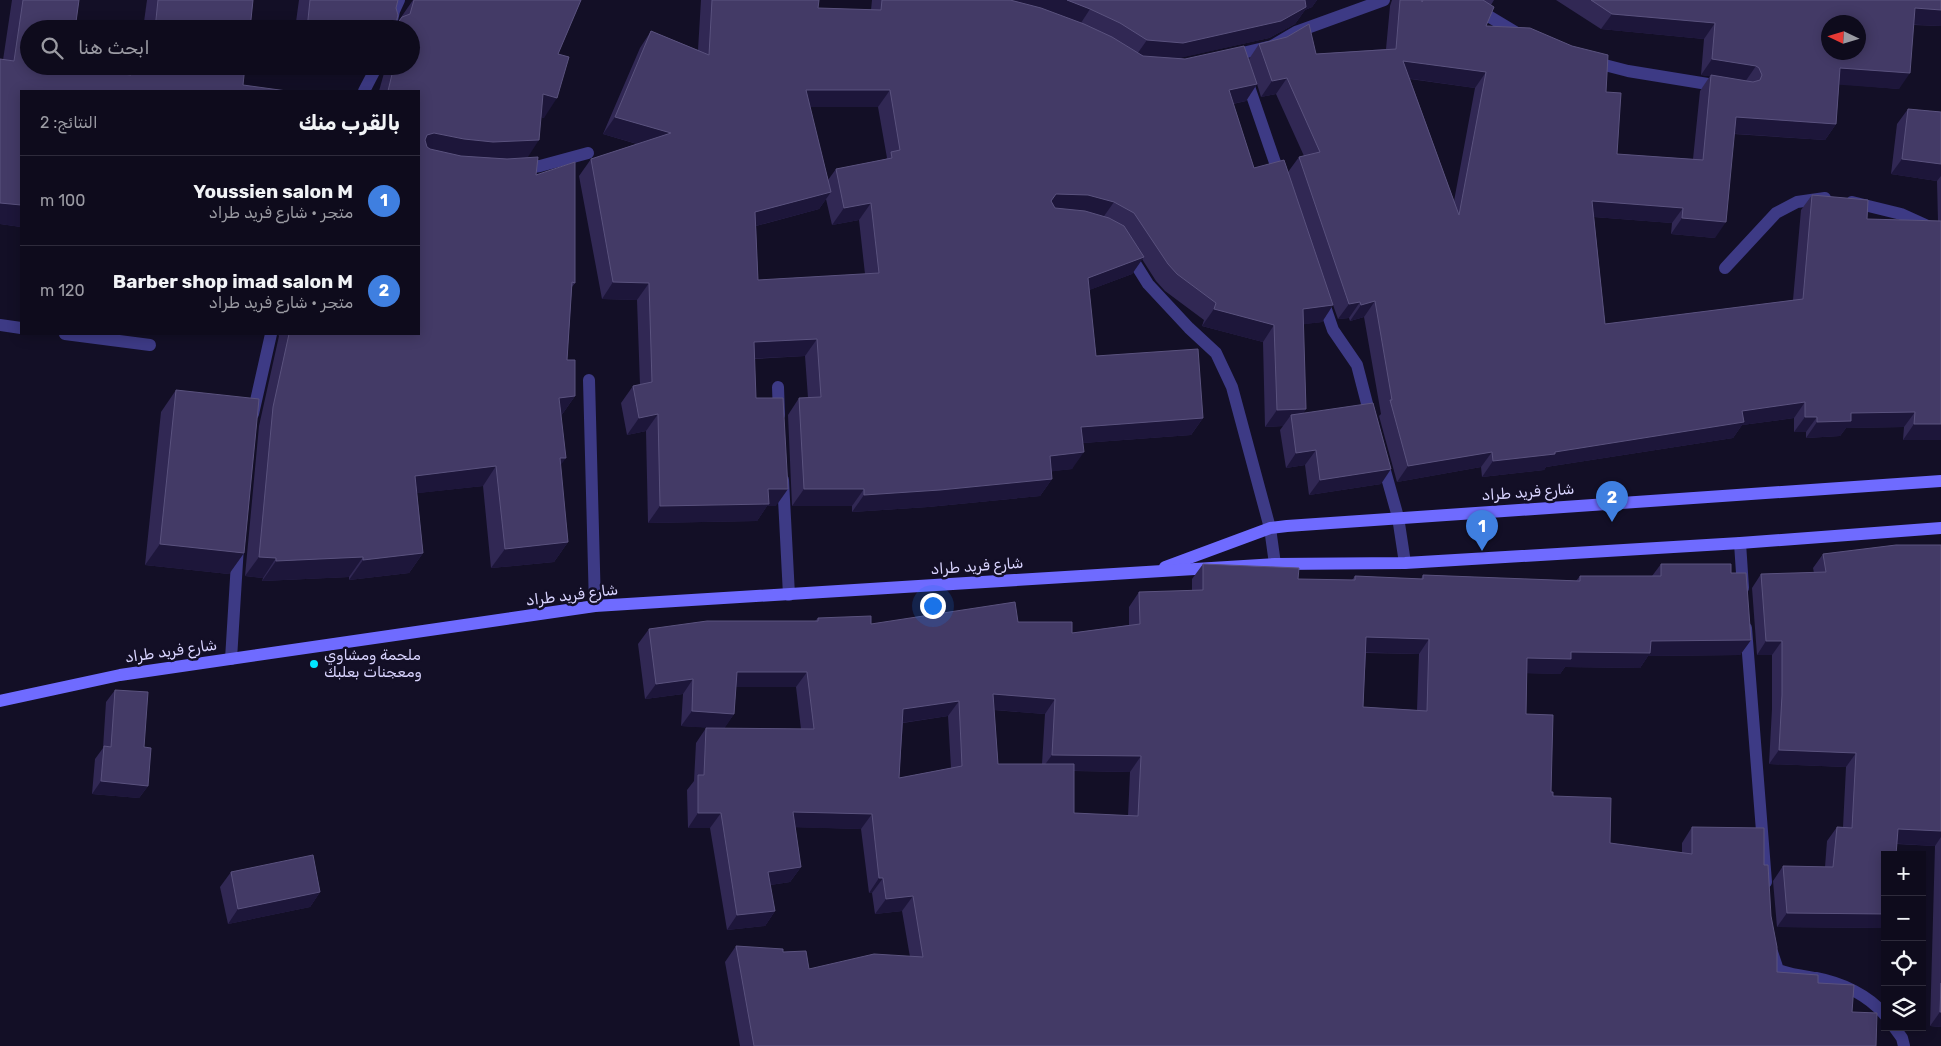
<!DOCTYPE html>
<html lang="ar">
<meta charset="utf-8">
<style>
:root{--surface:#0e0b1c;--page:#171425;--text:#f1f3f6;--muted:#9b9ba3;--line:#2e2b3b;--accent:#00e5ff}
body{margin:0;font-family:Rubik,Cairo,sans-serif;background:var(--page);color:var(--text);direction:rtl}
.controls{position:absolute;right:15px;bottom:15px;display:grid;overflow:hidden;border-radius:0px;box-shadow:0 2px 12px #0003}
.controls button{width:45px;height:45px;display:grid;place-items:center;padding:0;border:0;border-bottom:1px solid var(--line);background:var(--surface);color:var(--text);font:25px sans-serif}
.compass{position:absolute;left:1821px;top:15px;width:45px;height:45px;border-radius:50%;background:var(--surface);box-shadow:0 2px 12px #0003;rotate:274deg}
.you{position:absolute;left:932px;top:605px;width:18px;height:18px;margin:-12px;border:4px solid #fff;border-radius:50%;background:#1a73e8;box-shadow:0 0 0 8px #1a73e833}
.badge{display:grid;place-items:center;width:32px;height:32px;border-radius:50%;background:var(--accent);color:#fff;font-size:16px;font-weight:700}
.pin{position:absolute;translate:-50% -41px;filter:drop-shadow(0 1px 2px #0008)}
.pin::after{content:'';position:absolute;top:26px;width:18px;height:15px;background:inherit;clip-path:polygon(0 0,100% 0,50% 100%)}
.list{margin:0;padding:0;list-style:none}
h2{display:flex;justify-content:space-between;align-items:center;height:65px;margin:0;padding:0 20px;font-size:21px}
h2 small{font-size:16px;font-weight:400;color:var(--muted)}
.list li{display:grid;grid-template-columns:32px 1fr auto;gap:15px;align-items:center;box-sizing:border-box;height:90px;padding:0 20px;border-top:1px solid var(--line)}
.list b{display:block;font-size:19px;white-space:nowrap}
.list p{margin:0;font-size:16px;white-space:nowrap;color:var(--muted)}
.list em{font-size:16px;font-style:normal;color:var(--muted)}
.icon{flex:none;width:28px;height:28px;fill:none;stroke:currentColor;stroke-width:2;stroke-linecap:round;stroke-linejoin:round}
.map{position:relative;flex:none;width:1941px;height:1046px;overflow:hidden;direction:ltr}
.search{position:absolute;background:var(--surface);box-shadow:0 2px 12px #0003;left:20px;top:20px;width:400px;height:55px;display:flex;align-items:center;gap:12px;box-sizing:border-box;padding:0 18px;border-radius:28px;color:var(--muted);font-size:19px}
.panel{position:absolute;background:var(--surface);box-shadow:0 2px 12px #0003;left:20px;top:90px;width:400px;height:245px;border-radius:0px;direction:rtl}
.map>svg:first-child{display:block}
</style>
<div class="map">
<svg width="1941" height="1046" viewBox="0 0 1941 1046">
<rect width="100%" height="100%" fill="#130f26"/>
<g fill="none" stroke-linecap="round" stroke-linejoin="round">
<g stroke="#3d3a85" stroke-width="12">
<path d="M0 325 21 328"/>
<path d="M65 334 150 345"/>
</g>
<g stroke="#3d3a85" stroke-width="12">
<path d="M1454 0 1475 8 1520 35"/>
<path d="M390 29 394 11 399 0"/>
<path d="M1230 56 1272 46 1296 32 1384 0"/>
<path d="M1593 62 1628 71 1720 86"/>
<path d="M1246 78 1280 177"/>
<path d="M364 91 377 66"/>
<path d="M520 169 540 166 588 153"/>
<path d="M1852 202 1901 214 1941 232"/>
<path d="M1128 252 1148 284 1189 328 1216 353 1232 387 1270 528 1275 564"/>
<path d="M1725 268 1776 213 1797 202 1825 198"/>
<path d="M1322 298 1333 330 1357 365 1371 419"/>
<path d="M589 380 595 606"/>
<path d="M778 387 779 415"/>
<path d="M253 414 271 334"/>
<path d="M1382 460 1398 517 1405 563"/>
<path d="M783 480 789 595"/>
<path d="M1740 543 1743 588"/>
<path d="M1746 628 1766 882"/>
<path d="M231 659 238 546"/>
<path d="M1772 952 1778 970C1792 975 1802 976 1816 978 1842 983 1868 995 1885 1015"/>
<path d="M1894 1027 1902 1038 1904 1046"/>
</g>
<g stroke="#6f6bff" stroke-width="12">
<path d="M1165 567 1270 528 1287 526 1941 481"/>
<path d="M0 701 120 675 595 606 1275 564 1405 563 1740 543 1941 528"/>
</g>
</g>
<g fill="#312854" fill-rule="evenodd">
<path d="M12 0H79L69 68 123 74 128 66H245L21 227 0 224V59L3 60Z"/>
<path d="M147 0H253L250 29H143Z"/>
<path d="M299 0H398L396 8 395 26 413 0H581L558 54 544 118 541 117 527 158 536 175 575 283 572 287 567 360 575 396 561 416 560 465 568 542 554 562 491 568 483 486 417 493 423 553 409 573 349 580V577L262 581 263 578 245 576 259 426 279 336 278 334H419V91H379L386 66H411V29H295Z"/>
<path d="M701 0H819L818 8 871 10 872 0H1317L1312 7 1305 10 1295 24 1269 38 1178 58 1185 59H1249L1259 44 1316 54 1386 49 1390 6 1392 0H1494L1491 5 1486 26 1606 92 1617 154 1693 159 1700 91 1710 76 1701 75 1704 39 1601 29 1556 0H1941V26L1914 25 1899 89 1839 84 1836 124 1825 140 1734 134 1715 238 1671 234 1672 223 1594 217 1605 324 1793 300 1801 210 1812 195 1867 219 1938 221 1937 181 1891 174 1897 124 1908 109 1941 112V440H1903L1904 427 1846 428 1840 436 1806 438V432H1794V418L1742 425 1733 438 1546 467 1544 470 1482 477 1481 467 1397 482 1379 416 1381 414 1364 317 1350 321 1349 318 1338 319 1333 305 1322 322 1303 324 1306 409 1303 413 1381 484 1309 495 1305 465 1286 468 1280 430 1283 426 1265 427 1263 342 1202 326 1204 320 1165 291 1156 281 1142 259 1132 274 1089 290 1096 356 1203 418 1191 435 1083 443 1072 469 1052 471V479L1040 496 928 507 852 512V506H792L788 415 799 398H808L805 356 754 359 756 398 776 506H767L757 521 648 523 646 431 627 435 621 403 633 386 640 385 637 300 602 299 579 176 591 159 637 144 603 134 640 48 651 31 698 50ZM1410 79 1475 88 1454 201ZM1257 84 1261 97 1276 94 1304 156 1299 157 1288 172 1254 168 1233 104 1246 101ZM810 107H878L887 158 886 159 836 169 828 180ZM826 199 832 225 859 220 865 274 758 280 756 226 819 209Z"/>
<path d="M176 390 244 553 229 574 145 565 161 412Z"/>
<path d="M1941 545V1027L1930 1026 1935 846 1897 844 1882 928 1777 927 1773 881 1783 866 1825 867 1827 841 1837 827H1843L1846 767 1769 764 1772 709V655H1757L1752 588 1761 574 1814 573 1813 568 1823 554Z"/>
<path d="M1203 564 1298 579 1352 580 1355 576 1421 579 1423 575 1576 581 1580 576H1652L1661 564 1731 573 1751 640 1740 655 1648 656 1640 668 1565 667 1560 674 1527 673 1526 714 1551 792 1553 796 1610 843 1682 853V843L1692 827 1764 865 1771 916 1777 972 1818 983 1852 1012 1876 1046H740L725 962 736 946 783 952 809 969 910 957 902 911 875 914 872 893H869L861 829 795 827 801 867 790 882 770 885 775 911 765 926 727 930 710 828H688L687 790 694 781 696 743 706 728H720L681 726 683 694 645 699 638 644 649 629 815 621 818 618 871 624 1018 622 1072 633 1129 625V607L1139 592 1192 591V579ZM1366 653 1419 654 1417 710 1363 707ZM736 687H796L801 729 724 728 734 714ZM994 710 1045 714 1042 764H998ZM948 716 951 768 899 778 903 723ZM1074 771 1130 772 1128 816 1074 813Z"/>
<path d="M115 690 144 747 148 786 139 798 92 794 95 759 103 748 106 702Z"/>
<path d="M231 872 320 892 310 907 228 924 220 887Z"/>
</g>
<g fill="#1d163a">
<path d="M997 0H1067L1090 9 1079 26Z"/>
<path d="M1302 0H1317L1312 7 1305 10 1295 24 1269 38 1171 60 1135 57 1147 40Z"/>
<path d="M1915 8 1941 10V26L1904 24Z"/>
<path d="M1612 14 1715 23 1704 39 1601 29Z"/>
<path d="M1712 59 1756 66 1745 82 1701 75Z"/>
<path d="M1403 61 1486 72 1475 88 1392 76Z"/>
<path d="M1840 68 1910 73 1899 89 1829 84Z"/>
<path d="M1287 78 1276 94 1261 97 1272 81Z"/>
<path d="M1257 84 1246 101 1217 107 1229 90Z"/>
<path d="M806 90H890L878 107H794Z"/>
<path d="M543 94 557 98 544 118 529 114Z"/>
<path d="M615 117 671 133 659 150 603 134Z"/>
<path d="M1736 117 1836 124 1825 140 1725 133Z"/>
<path d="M434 133 539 140 526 160 419 154 427 135Z"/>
<path d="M1902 159 1941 164V176L1937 181 1891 174Z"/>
<path d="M831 192 819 209 744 229 755 212Z"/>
<path d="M1056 194 1088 195 1114 202 1102 219 1044 211Z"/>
<path d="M1592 201 1683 208 1672 223 1581 216Z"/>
<path d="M0 203 21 205V227L0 224Z"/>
<path d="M871 203 859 220 832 225 844 208Z"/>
<path d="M1682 218 1726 222 1715 238 1671 234Z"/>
<path d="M1144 257 1132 274 1076 295 1088 278Z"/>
<path d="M613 282 649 283 637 300 602 299Z"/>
<path d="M1375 301 1364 317 1350 321 1361 305Z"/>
<path d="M1360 302 1349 318 1338 319 1349 304Z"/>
<path d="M1333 305 1322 322 1291 326 1303 309Z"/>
<path d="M1214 309 1274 325 1263 342 1202 326Z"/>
<path d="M817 339 805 356 742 359 754 342Z"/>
<path d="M575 396 561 416 545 418 559 398Z"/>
<path d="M1805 402 1794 418 1742 425 1733 438 1546 467 1544 470 1482 477 1493 461 1555 452 1742 411Z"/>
<path d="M1306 409 1294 426 1291 415 1283 426 1265 427 1277 410Z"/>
<path d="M1915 412 1904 427 1846 428 1840 436 1806 438 1817 422 1851 413Z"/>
<path d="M658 414 646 431 627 435 639 418Z"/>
<path d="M1805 417H1817L1806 432H1794Z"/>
<path d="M1203 418 1191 435 1069 444 1081 427Z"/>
<path d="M1914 424H1941V440H1903Z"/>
<path d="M1316 450 1305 465 1286 468 1296 453Z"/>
<path d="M1084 452 1072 469 1039 473 1050 456Z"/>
<path d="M1492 452 1481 467 1397 482 1408 466Z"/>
<path d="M560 458H566L552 477Z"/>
<path d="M496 466 483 486 401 495 415 476Z"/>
<path d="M1391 469 1381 484 1309 495 1320 480Z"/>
<path d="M1052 479 1040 496 928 507 852 512 864 495Z"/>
<path d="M768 489H788L776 506H767L757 521 648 523 660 506Z"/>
<path d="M804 489H864L852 506H792Z"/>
<path d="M568 542 554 562 491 568 505 549Z"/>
<path d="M160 544 244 553 229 574 145 565Z"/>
<path d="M423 553 409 573 349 580 363 560Z"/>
<path d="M259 557 276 558 263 578 245 576Z"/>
<path d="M363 557 349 577 262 581 276 561Z"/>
<path d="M1366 637 1429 639 1419 654 1356 652Z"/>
<path d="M1751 640 1740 655 1648 656 1640 668 1565 667 1560 674 1516 673 1527 658 1651 641Z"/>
<path d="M1766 641H1782L1772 655H1757Z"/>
<path d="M737 672H807L796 687H726Z"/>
<path d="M693 679 683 694 645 699 656 684Z"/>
<path d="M993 694 1055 699 1045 714 983 709Z"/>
<path d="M959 701 948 716 893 724 903 709Z"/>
<path d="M692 711 734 714 724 729 681 726Z"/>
<path d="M1779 750 1856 753 1846 767 1769 764Z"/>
<path d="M1052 755 1141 756 1130 772 1041 770Z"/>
<path d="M101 781 148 786 139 798 92 794Z"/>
<path d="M793 812 872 814 861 829 782 827Z"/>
<path d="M698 813H721L710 828H688Z"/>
<path d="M1898 829 1941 831V837L1935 846 1888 843Z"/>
<path d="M801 867 790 882 757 887 768 872Z"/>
<path d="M879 878H883L872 893H869Z"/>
<path d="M320 892 310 907 228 924 238 909Z"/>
<path d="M913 896 902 911 875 914 886 899Z"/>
<path d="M775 911 765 926 727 930 737 915Z"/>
<path d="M1787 913 1885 914V924L1882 928 1777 927Z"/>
<path d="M1940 1012H1941V1027L1930 1026Z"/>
</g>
<g fill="#433a66" stroke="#5a527e" fill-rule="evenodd">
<path d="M23 0H79L75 29H29V66H69V68L131 75 132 66H245L243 85 287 91H21V205L0 203V59L14 61Z"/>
<path d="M158 0H253L250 29H155Z"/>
<path d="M310 0H398L396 8 398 15 395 27 402 17 410 14 414 0H581L558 54 569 57 557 98 543 94 539 140 493 142 464 139 434 133 427 135 425 140 427 147 430 149 461 156 507 159 538 157 536 175 575 162V283L572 282 567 360H575V396L559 398 566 458H560L568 542 505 549 496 466 415 476 423 553 363 560V557L276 561V558L259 557 273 407 289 334H419V91H388L394 66H411V29H307Z"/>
<path d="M712 0H819L818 8 881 10 882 0H1010L1041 8 1084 24 1112 37 1143 56 1185 59 1244 46 1257 84 1229 90 1254 168 1284 160 1333 305 1303 309 1306 409 1277 410 1274 325 1214 309 1216 303 1177 274 1168 264 1134 213 1114 202 1088 195 1056 194 1051 201 1055 208 1085 211 1109 218 1124 226 1144 257 1088 278 1096 356 1198 349 1203 418 1081 427 1084 452 1050 456 1052 479 940 490 864 495V489H804L799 398 821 397 817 339 754 342 756 398H783L788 489H768L769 504 660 506 658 414 639 418 633 386 652 382 649 283 613 282 591 159 671 133 615 117 651 31 709 55ZM806 90H890L900 150 891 152 892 158 836 169 844 208 871 203 879 273 758 280 755 212 831 192Z"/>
<path d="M1067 0H1305L1306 7 1281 21 1183 43 1147 40 1120 23 1090 9Z"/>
<path d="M1400 0H1422V2L1423 0H1483L1494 7 1486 26 1530 28 1572 46 1608 55 1606 92 1621 93 1617 154 1703 160 1711 75 1753 82 1760 80 1762 75 1759 68 1756 66 1712 59 1715 23 1612 14 1591 0H1941V10L1915 8 1910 73 1840 68 1836 124 1736 117 1726 222 1682 218 1683 208 1592 201 1605 324 1803 299 1812 195 1868 200 1867 219 1941 221V424H1914L1915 412 1851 413V421L1817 422V417H1805V402L1742 411 1744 422 1555 452V454L1493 461 1492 452 1408 466 1390 400H1392L1375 301 1361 305 1360 302 1349 304 1299 157 1320 152 1287 78 1272 81 1259 44 1287 37 1309 24 1316 54 1396 49ZM1828 22H1858V52H1828ZM1403 61 1486 72 1459 215Z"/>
<path d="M1908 109 1941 112V164L1902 159Z"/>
<path d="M176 390 259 399 244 553 160 544Z"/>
<path d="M1373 403 1391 469 1320 480 1316 450 1296 453 1291 415Z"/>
<path d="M1896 545H1941V831L1898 829 1896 855H1885V914L1787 913 1783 866 1833 867 1837 827 1852 828 1856 753 1779 750 1782 695V641H1766L1761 574 1826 572 1823 554Z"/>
<path d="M1203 564 1299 568 1298 579 1355 580V576L1423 579V575L1580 581V576H1661V564H1731V573H1746L1751 640 1651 641 1650 653 1571 652V659L1527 658 1526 714 1553 715 1551 792H1553V796L1611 798 1610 843 1692 854V827L1764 828V865H1768L1771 916 1777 947V972L1818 975V983L1854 985 1852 1012 1877 1013 1876 1046H754L736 946 783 949V952L806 951 809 969 874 954 923 957 913 896 886 899 883 878H879L872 814 793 812 801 867 768 872 775 911 737 915 721 813H698V775H704L706 728 814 729 807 672H737L734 714 692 711 693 679 656 684 649 629 707 621H818V618L871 616V624L1015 602 1018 622H1072V633L1140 624 1139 592 1203 590ZM1366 637 1429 639 1427 711 1363 707ZM993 694 1055 699 1052 755 1141 756 1138 816 1074 813V764H998ZM959 701 962 766 899 778 903 709Z"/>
<path d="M115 690 148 692 144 747 151 748 148 786 101 781 104 746 111 747Z"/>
<path d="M313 855 320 892 238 909 231 872Z"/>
<path d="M1941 983V1012H1940Z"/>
</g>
<circle fill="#00e5ff" stroke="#130f26" stroke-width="2" cx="314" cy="664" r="5"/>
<g text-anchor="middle" stroke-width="5" stroke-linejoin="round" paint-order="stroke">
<g font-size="15" fill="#d9d4ff" stroke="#130f26">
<text transform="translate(1528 492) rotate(-4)" y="5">شارع فريد طراد</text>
<text transform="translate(977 566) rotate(-4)" y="5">شارع فريد طراد</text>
<text transform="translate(572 595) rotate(-7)" y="5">شارع فريد طراد</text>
<text transform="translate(171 651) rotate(-8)" y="5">شارع فريد طراد</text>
</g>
<g font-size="15" fill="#d9d4ff" stroke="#130f26" text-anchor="start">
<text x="324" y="660">ملحمة ومشاوي<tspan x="324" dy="17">ومعجنات بعلبك</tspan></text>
</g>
</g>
</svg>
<div class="controls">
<button>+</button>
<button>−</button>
<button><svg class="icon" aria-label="locate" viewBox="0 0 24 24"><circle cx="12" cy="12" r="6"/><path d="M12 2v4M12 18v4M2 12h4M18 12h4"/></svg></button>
<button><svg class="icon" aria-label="layers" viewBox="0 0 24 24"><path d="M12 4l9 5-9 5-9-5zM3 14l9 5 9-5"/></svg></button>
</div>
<svg class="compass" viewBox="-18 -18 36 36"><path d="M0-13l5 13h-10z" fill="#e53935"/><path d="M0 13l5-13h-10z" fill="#9b9ba3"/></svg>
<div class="you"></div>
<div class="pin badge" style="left:1482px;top:551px;background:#3f7fe0">1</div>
<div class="pin badge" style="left:1612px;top:522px;background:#3f7fe0">2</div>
<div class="search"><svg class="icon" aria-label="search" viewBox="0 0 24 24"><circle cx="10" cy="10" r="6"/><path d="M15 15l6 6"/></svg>ابحث هنا</div>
<section class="panel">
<h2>بالقرب منك<small>النتائج: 2</small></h2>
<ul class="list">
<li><span class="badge" style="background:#3f7fe0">1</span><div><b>Youssien salon M</b><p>متجر · شارع فريد طراد</p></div><em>100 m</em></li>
<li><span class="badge" style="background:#3f7fe0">2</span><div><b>Barber shop imad salon M</b><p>متجر · شارع فريد طراد</p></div><em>120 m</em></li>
</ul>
</section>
</div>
